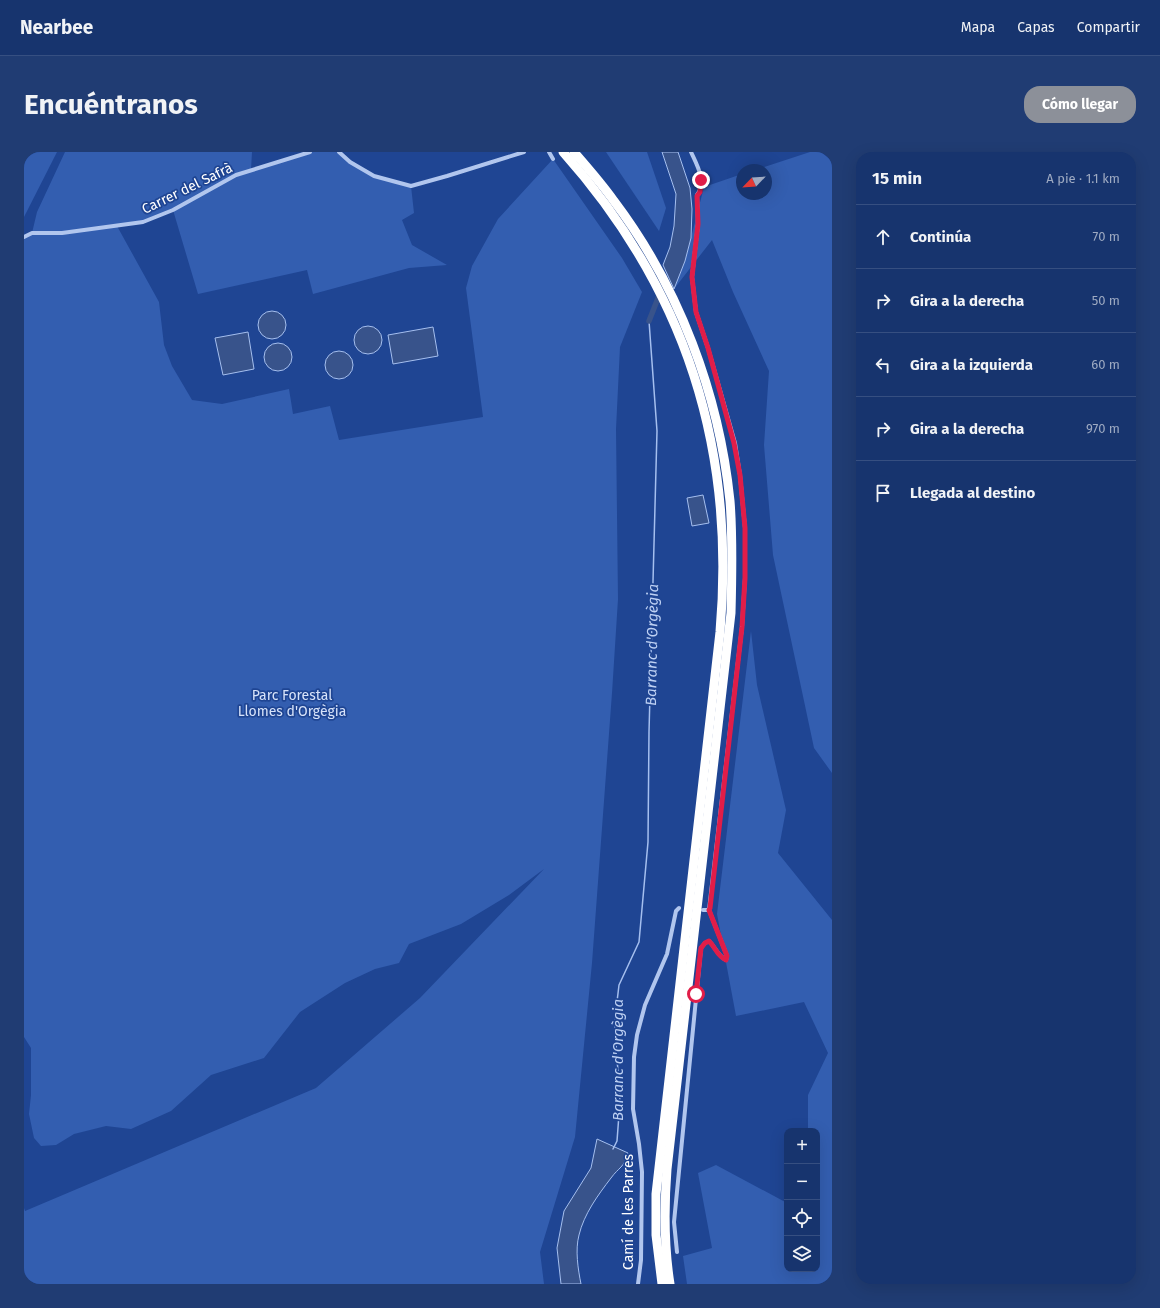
<!DOCTYPE html>
<html lang="es">
<meta charset="utf-8">
<style>
:root{--surface:#17346e;--page:#203c73;--text:#f1f3f6;--muted:#9eaac2;--line:#364f81;--accent:#8c9099}
body{margin:0;font-family:"Fira Sans",sans-serif;background:var(--page);color:var(--text)}
.controls{position:absolute;right:12px;bottom:12px;display:grid;overflow:hidden;border-radius:8px;box-shadow:0 4px 16px #0002}
.controls button{width:36px;height:36px;display:grid;place-items:center;padding:0;border:0;border-bottom:1px solid var(--line);background:var(--surface);color:var(--text);font:20px sans-serif}
.compass{position:absolute;left:712px;top:12px;width:36px;height:36px;border-radius:50%;background:var(--surface);box-shadow:0 4px 16px #0002;rotate:245deg}
.stop{position:absolute;width:12px;height:12px;margin:-9px;border:3px solid #e11d48;border-radius:50%;background:#fff}
.stop.end{background:#e11d48;border-color:#fff;box-shadow:0 1px 4px #0008}
.list{margin:0;padding:0;list-style:none}
h2{display:flex;justify-content:space-between;align-items:center;height:52px;margin:0;padding:0 16px;font-size:17px}
h2 small{font-size:13px;font-weight:400;color:var(--muted)}
.list li{display:grid;grid-template-columns:26px 1fr auto;gap:12px;align-items:center;box-sizing:border-box;height:64px;padding:0 16px;border-top:1px solid var(--line)}
.list b{display:block;font-size:15px;white-space:nowrap}
.list em{font-size:13px;font-style:normal;color:var(--muted)}
.icon{flex:none;width:22px;height:22px;fill:none;stroke:currentColor;stroke-width:2;stroke-linecap:round;stroke-linejoin:round}
.map{position:relative;flex:none;width:808px;height:1132px;overflow:hidden;border-radius:16px}
header{display:flex;align-items:center;gap:24px;box-sizing:border-box;height:56px;padding:0 20px;background:var(--surface);border-bottom:1px solid var(--line)}
header strong{font-size:19px}
nav{display:flex;gap:22px;margin-inline-start:auto;font-size:14px}
.intro{display:flex;align-items:center;justify-content:space-between;box-sizing:border-box;height:96px;padding:0 24px}
h1{margin:0;font-size:28px}
.button{padding:10px 18px;border-radius:16px;background:var(--accent);color:#fff;font-size:14px;font-weight:700}
main{display:flex;gap:24px;padding:0 24px}
aside{flex:1;background:var(--surface);border-radius:16px;box-shadow:0 4px 16px #0002}
.map>svg:first-child{display:block}
</style>
<header>
<strong>Nearbee</strong>
<nav><a>Mapa</a><a>Capas</a><a>Compartir</a></nav>
</header>
<div class="intro"><h1>Encuéntranos</h1><a class="button">Cómo llegar</a></div>
<main>
<div class="map">
<svg width="808" height="1132" viewBox="0 0 808 1132">
<rect width="100%" height="100%" fill="#1f4593"/>
<g fill="#335eb0">
<path d="M0 0H33L0 65Z"/>
<path d="M41 0H228L227 18 286 0H315L350 24 387 34 390 61 378 68 388 93 423 113 385 116 289 142 283 118 174 142 149 58 119 70 93 74 135 150 140 193 148 214 168 248 198 252 265 237 269 262 306 254 315 288 459 265 442 136 448 114 474 67 529 7 598 106 618 140 596 195 592 277 594 447 588 541 568 811 551 985 516 1100 520 1132H0V1056L1 1059 292 936 396 846 520 717 485 743 437 772 385 792 375 811 351 817 321 831 276 860 240 906 187 923 147 959 107 977 82 974 50 982 32 993 17 994 10 986 5 962 7 943V896L0 885V85L8 81 13 60Z"/>
<path d="M582 0H623L642 56 635 79Z"/>
<path d="M786 0H797L808 9V621L790 596 749 403 740 293 745 219 709 140 688 88 650 137 661 109 680 35 718 22V42H742V18H731Z"/>
<path d="M727 479 733 533 762 658 754 701 808 768V1132H663L659 1104 688 1096 674 1021 692 1013 763 1051V1117H793V979H784V943L804 901 780 850 712 864 693 762Z"/>
</g>
<g fill="#38538b" stroke="#a5bfef">
<path d="M638 0H654L666 36 668 57 667 86 661 109 650 137 639 113 646 95 650 74 652 42Z"/>
<circle cx="248" cy="173" r="14"/>
<circle cx="344" cy="188" r="14"/>
<path d="M409 175 414 204 369 212 364 183Z"/>
<path d="M224 180 230 217 199 223 191 186Z"/>
<circle cx="254" cy="205" r="14"/>
<circle cx="315" cy="213" r="14"/>
<path d="M679 343 685 371 668 374 663 346Z"/>
<path d="M573 987 604 1001C600 1016 595 1015 587 1026 574 1043 560 1062 555 1083 551 1098 554 1117 557 1132H537L533 1096 540 1059 567 1016Z"/>
</g>
<g fill="none" stroke-linecap="round" stroke-linejoin="round">
<path stroke="#a5bfef" stroke-width="1.5" d="M589 997 593 989 596 949 591 877 592 858 595 833 615 790 624 690 625 580 633 279 625 169"/>
<path stroke="#38538b" stroke-width="5.5" d="M625 169 636 141"/>
<g stroke="#b1c6ee" stroke-width="4">
<path d="M315 0 326 10 350 24 387 34 423 24 500 0"/>
<path d="M525 0 529 7"/>
<path d="M667 0C673 13 683 30 673 43L674 72 668 125 672 160 684 196 711 291 716 323 721 376V426L718 475 685 758"/>
<path d="M0 85 8 81H38L119 70 149 58 212 23 286 0"/>
<path d="M679 758H685"/>
<path d="M653 1100 650 1070 677 796 681 791 685 789C692 796 693 803 702 808L703 804 685 758"/>
<path d="M614 1132 617 1108 618 1020 615 992 609 957 610 905 613 883 621 853 643 802 652 759 655 756"/>
</g>
<g stroke="#fff" stroke-width="9">
<path d="M539 0C662 138 712 296 696 480L632 1042V1083L638 1132"/>
<path d="M550 0C564 16 578 32 590 49 655 135 695 242 706 349 709 386 708 423 707 461L643 1017C640 1056 640 1094 646 1132"/>
</g>
</g>
<g fill="none" stroke-linecap="round" stroke-linejoin="round">
<path stroke="#e11d48" stroke-width="5" d="M672 842 677 796 681 791 685 789C692 796 693 804 702 808L703 804 685 758 686 756 718 475 721 426V376L716 323 710 291 684 196 672 160 668 125 674 72 673 44 676 40 677 28"/>
</g>
<g text-anchor="middle" stroke-width="3.5" stroke-linejoin="round" paint-order="stroke">
<g font-size="14" fill="#fff" stroke="#1f4593">
<text transform="translate(163 36) rotate(-26)" y="5">Carrer del Safrà</text>
<text transform="translate(604 1060) rotate(-90)" y="5">Camí de les Parres</text>
</g>
<g font-size="14" fill="#d7e3fa" stroke="#1f4593">
<text x="268" y="548">Parc Forestal<tspan x="268" dy="16">Llomes d'Orgègia</tspan></text>
</g>
<g font-size="15" font-style="italic" fill="#bed1f4" stroke="#1f4593">
<text transform="translate(628 493) rotate(-89)" y="5">Barranc d'Orgègia</text>
<text transform="translate(594 908) rotate(-90)" y="5">Barranc d'Orgègia</text>
</g>
</g>
</svg>
<div class="controls">
<button>+</button>
<button>−</button>
<button><svg class="icon" aria-label="locate" viewBox="0 0 24 24"><circle cx="12" cy="12" r="6"/><path d="M12 2v4M12 18v4M2 12h4M18 12h4"/></svg></button>
<button><svg class="icon" aria-label="layers" viewBox="0 0 24 24"><path d="M12 4l9 5-9 5-9-5zM3 14l9 5 9-5"/></svg></button>
</div>
<svg class="compass" viewBox="-18 -18 36 36"><path d="M0-13l5 13h-10z" fill="#e53935"/><path d="M0 13l5-13h-10z" fill="#9eaac2"/></svg>
<div class="stop" style="left:672px;top:842px"></div>
<div class="stop end" style="left:677px;top:28px"></div>
</div>
<aside>
<h2>15 min<small>A pie · 1.1 km</small></h2>
<ul class="list">
<li><svg class="icon" aria-label="ahead" viewBox="0 0 24 24"><path d="M12 20V5M6 11l6-6 6 6"/></svg><div><b>Continúa</b></div><em>70 m</em></li>
<li><svg class="icon" aria-label="right" viewBox="0 0 24 24"><path d="M7 20v-9h11M14 6l5 5-5 5"/></svg><div><b>Gira a la derecha</b></div><em>50 m</em></li>
<li><svg class="icon" aria-label="left" viewBox="0 0 24 24"><path d="M17 20v-9H6M10 6l-5 5 5 5"/></svg><div><b>Gira a la izquierda</b></div><em>60 m</em></li>
<li><svg class="icon" aria-label="right" viewBox="0 0 24 24"><path d="M7 20v-9h11M14 6l5 5-5 5"/></svg><div><b>Gira a la derecha</b></div><em>970 m</em></li>
<li><svg class="icon" aria-label="arrive" viewBox="0 0 24 24"><path d="M6 21V4h12l-3 4 3 4H6"/></svg><div><b>Llegada al destino</b></div></li>
</ul>
</aside>
</main>
